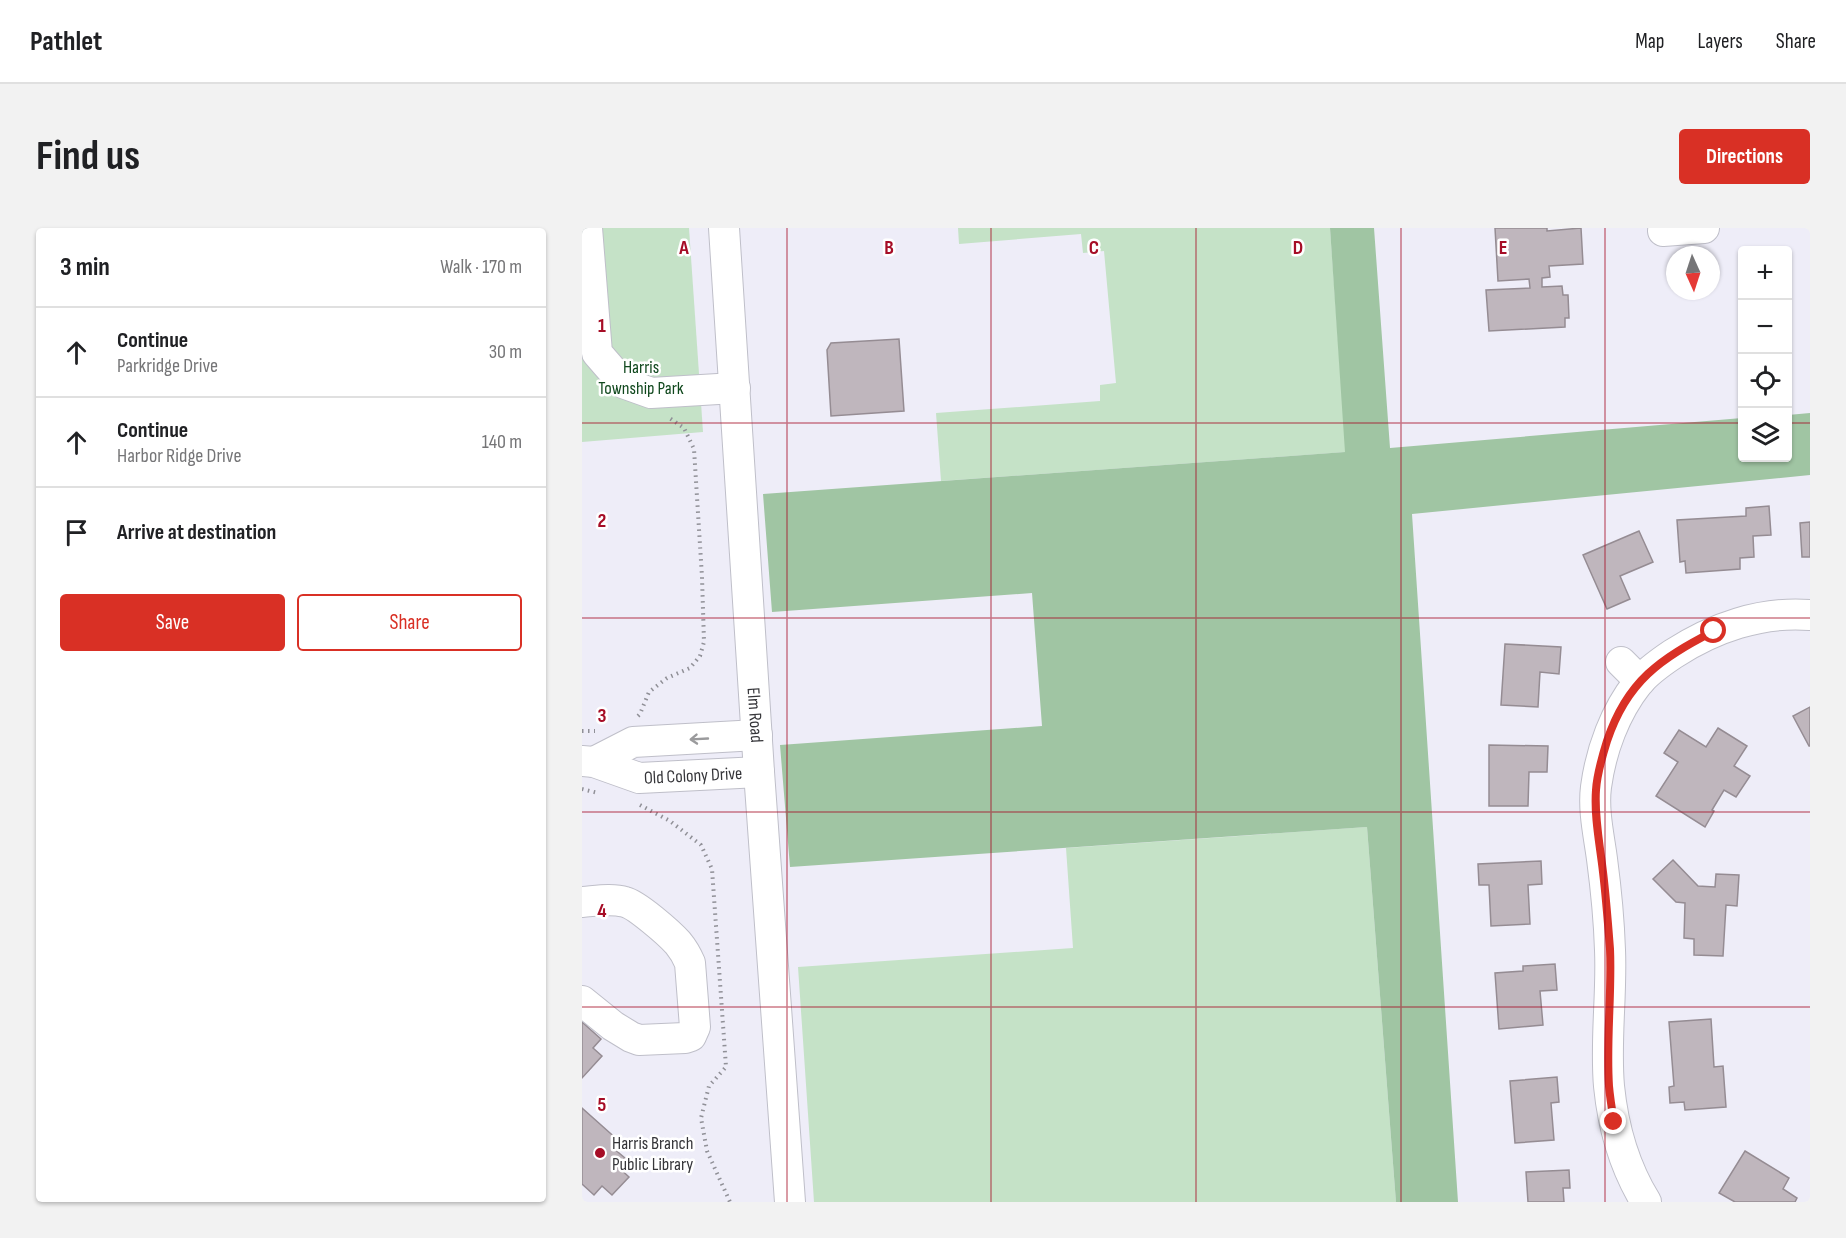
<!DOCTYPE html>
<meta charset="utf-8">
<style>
:root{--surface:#fff;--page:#f2f2f2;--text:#202124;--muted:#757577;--line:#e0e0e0;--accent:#d93025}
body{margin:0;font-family:"Sofia Sans Condensed",sans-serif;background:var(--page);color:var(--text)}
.controls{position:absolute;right:18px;top:18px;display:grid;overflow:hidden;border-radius:6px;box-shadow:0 2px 4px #0004}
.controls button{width:54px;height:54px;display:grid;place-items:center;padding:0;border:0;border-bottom:2px solid var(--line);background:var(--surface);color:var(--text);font:30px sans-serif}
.compass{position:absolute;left:1084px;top:18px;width:54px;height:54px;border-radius:50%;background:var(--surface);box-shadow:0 2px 4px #0004;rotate:177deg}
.stop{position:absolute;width:18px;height:18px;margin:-14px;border:4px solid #d93025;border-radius:50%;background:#fff}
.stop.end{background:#d93025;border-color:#fff;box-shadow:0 2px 6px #0008}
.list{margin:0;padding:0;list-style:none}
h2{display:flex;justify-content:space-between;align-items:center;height:78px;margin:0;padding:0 24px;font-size:26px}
h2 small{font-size:20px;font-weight:400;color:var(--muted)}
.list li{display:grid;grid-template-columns:39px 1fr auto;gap:18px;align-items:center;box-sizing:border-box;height:90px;padding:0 24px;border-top:2px solid var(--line)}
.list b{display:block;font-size:22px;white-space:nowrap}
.list p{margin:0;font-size:20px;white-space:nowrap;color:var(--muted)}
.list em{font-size:20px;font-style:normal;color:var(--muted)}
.actions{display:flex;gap:12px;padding:18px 24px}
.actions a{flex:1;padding:14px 0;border:2px solid var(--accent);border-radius:6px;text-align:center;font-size:21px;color:var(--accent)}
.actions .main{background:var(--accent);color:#fff}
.icon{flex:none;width:33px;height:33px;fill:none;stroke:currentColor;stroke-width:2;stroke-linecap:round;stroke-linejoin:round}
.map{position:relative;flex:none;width:1228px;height:974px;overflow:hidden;border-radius:6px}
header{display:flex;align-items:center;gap:36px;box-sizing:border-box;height:84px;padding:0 30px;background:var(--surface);border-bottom:2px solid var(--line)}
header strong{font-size:28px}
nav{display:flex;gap:33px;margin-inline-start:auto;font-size:21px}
.intro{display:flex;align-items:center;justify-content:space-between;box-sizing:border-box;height:144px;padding:0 36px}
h1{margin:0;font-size:42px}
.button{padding:15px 27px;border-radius:6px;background:var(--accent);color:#fff;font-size:21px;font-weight:700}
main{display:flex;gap:36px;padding:0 36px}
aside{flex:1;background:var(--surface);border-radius:6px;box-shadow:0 2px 4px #0004}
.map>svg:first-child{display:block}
</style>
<header>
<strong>Pathlet</strong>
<nav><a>Map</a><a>Layers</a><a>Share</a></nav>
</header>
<div class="intro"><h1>Find us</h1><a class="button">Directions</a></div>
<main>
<aside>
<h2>3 min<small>Walk · 170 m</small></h2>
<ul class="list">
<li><svg class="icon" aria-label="ahead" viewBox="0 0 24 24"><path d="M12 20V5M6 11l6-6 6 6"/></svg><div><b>Continue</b><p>Parkridge Drive</p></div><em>30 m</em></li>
<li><svg class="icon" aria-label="ahead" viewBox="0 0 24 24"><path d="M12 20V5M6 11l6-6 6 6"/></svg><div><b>Continue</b><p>Harbor Ridge Drive</p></div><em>140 m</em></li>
<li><svg class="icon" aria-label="arrive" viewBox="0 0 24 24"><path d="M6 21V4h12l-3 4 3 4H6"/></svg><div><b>Arrive at destination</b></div></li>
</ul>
<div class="actions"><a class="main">Save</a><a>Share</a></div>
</aside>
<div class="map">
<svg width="1228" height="974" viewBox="0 0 1228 974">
<rect width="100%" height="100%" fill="#eeedf8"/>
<g fill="#c5e2c7">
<path d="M0 0H107L121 204 0 214Z"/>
<path d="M376 0H748L764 224 359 253 354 185 518 173V157L534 155 522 23 501 25 499 6 377 16Z"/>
<path d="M785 599 814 974H232L216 739 491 720 484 620Z"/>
</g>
<path fill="#a0c5a3" d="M748 0H792L808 220 1160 190V230H1206V187L1228 185V247L830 286 876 974H814L785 599 208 639 198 517 460 498 450 365 190 384 181 266 763 224Z"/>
<g fill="#bfb6bd" stroke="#958c93" stroke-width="1.5">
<path d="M913 0H965V3L999 0 1001 36 967 38 968 49 960 50V59L980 58 981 67H986L987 90H983V99L907 103 904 62 948 60 947 51 916 53Z"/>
<path d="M317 111 322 183 249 188 245 122 249 115Z"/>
<path d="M1187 278 1189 307 1171 308 1172 329 1158 330V341L1104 345 1103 333 1098 334 1095 292 1164 288V280Z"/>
<path d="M1228 294V329H1220L1218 295Z"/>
<path d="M1057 303 1071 334 1038 348 1048 371 1025 381 1001 327Z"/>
<path d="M923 416 979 419 977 446 958 444 956 479 919 477Z"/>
<path d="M1228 479V518H1227L1211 488Z"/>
<path d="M1136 500 1165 518 1152 538 1168 548 1154 569 1142 562 1130 582 1132 583 1123 599 1074 568 1096 534 1082 525 1097 502 1124 519Z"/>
<path d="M907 517 966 518 965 544H947L946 578H907Z"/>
<path d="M1091 632 1116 658 1133 659 1134 646 1157 647 1155 678 1144 677 1141 728 1112 727V711L1102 710 1103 675 1094 674 1071 651Z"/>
<path d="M959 633 960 656 946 657 948 696 909 698 907 657H897L896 636Z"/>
<path d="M973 736 975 762 958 763 961 797 917 801 913 745 941 743V738Z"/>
<path d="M1129 791 1132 839 1141 838 1144 879 1103 882 1102 874 1088 875 1087 859 1092 858 1087 794Z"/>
<path d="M0 794 19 811 11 820 20 828 0 850Z"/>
<path d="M975 849 977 874 969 875 972 912 933 915 928 853Z"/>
<path d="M0 880 37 913 31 920 43 930 35 938 47 949 30 967 20 958 12 967 0 956Z"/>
<path d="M1163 923 1207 950 1201 961 1215 970 1213 974H1153L1137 965Z"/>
<path d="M987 942 988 960H981L982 974H946L944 944Z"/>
</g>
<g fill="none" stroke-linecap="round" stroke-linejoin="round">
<g stroke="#bfbfc9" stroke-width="32">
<g id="minor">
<path d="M5 0 15 125 41 155 69 165 153 160"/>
<path id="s1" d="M142 0 177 544 208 974"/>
<path d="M1081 3 1122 0"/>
<path d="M1039 434 1058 453"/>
<path id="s2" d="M0 533 12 534 57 550 177 544"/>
<path d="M12 534 51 514 175 507"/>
<path d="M0 674C14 673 30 670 43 674 55 677 87 705 96 715 101 721 105 728 108 735L113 799 109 808 103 810 57 812 49 809 31 798 0 773"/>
<path d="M1064 974C1043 940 1031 898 1027 858 1023 813 1030 767 1028 722 1027 692 1024 661 1020 631 1017 608 1011 583 1014 559 1019 522 1033 484 1056 455 1065 444 1079 434 1091 426 1131 400 1179 383 1228 387"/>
</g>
</g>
<g stroke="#909097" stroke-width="4" stroke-dasharray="1.5 4.5" stroke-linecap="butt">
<path d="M56 488 58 486 67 464 85 450 108 440 118 428 122 414 120 349 112 221 102 200 86 189"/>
<path d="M0 503H13"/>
<path d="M0 561 16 565"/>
<path d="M58 577 88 593 119 617 130 641 144 839 127 858 119 890 125 923 148 974"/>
</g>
<use href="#minor" stroke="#fff" stroke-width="30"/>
</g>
<defs><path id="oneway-shaft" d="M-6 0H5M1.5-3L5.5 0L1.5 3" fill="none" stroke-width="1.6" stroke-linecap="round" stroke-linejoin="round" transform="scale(1.5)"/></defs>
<use stroke="#9a9a9c" href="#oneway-shaft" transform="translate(117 511) rotate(177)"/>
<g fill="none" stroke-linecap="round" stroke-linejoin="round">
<path stroke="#d93025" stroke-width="8" d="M1032 894C1030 882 1028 870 1027 858 1024 812 1030 766 1028 721 1026 695 1024 669 1021 644 1018 617 1012 589 1014 562 1015 546 1020 529 1025 513 1045 453 1078 431 1132 403"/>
</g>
<path fill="none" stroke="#a60d26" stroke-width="1.5" stroke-opacity="0.55" d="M205 0V974M409 0V974M614 0V974M819 0V974M1023 0V974M0 195H1160M1206 195H1228M0 390H1228M0 584H1228M0 779H1228"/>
<circle fill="#a60d26" stroke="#fff" stroke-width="2" cx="18" cy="925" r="6"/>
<g text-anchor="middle" stroke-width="5" stroke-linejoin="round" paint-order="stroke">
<g font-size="18" fill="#10481d" stroke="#fff">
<text x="59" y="145">Harris<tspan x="59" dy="21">Township Park</tspan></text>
</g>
<g font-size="18" fill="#353539" stroke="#fff">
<text dy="6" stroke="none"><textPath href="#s1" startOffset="488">Elm Road</textPath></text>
<text dy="6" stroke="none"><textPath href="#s2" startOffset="114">Old Colony Drive</textPath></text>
</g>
<g font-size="18" fill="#353539" stroke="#fff" text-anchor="start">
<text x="30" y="921">Harris Branch<tspan x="30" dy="21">Public Library</tspan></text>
</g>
</g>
<g font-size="20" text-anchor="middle" font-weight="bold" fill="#a60d26" stroke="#fff" stroke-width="5" stroke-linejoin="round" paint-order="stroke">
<text x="102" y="26">A</text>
<text x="307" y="26">B</text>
<text x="512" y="26">C</text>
<text x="716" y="26">D</text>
<text x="921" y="26">E</text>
<text x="20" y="104">1</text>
<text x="20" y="299">2</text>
<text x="20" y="494">3</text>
<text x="20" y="689">4</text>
<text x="20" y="883">5</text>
</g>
</svg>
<div class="controls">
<button>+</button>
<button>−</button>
<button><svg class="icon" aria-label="locate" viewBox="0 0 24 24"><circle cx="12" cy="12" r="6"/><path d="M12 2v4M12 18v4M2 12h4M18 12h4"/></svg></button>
<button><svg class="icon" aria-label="layers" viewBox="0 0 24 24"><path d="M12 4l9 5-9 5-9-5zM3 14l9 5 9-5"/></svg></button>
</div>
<svg class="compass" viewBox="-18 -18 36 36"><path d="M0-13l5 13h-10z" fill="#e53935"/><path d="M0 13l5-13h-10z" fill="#757577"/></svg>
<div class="stop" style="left:1132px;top:403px"></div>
<div class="stop end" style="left:1032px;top:894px"></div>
</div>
</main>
